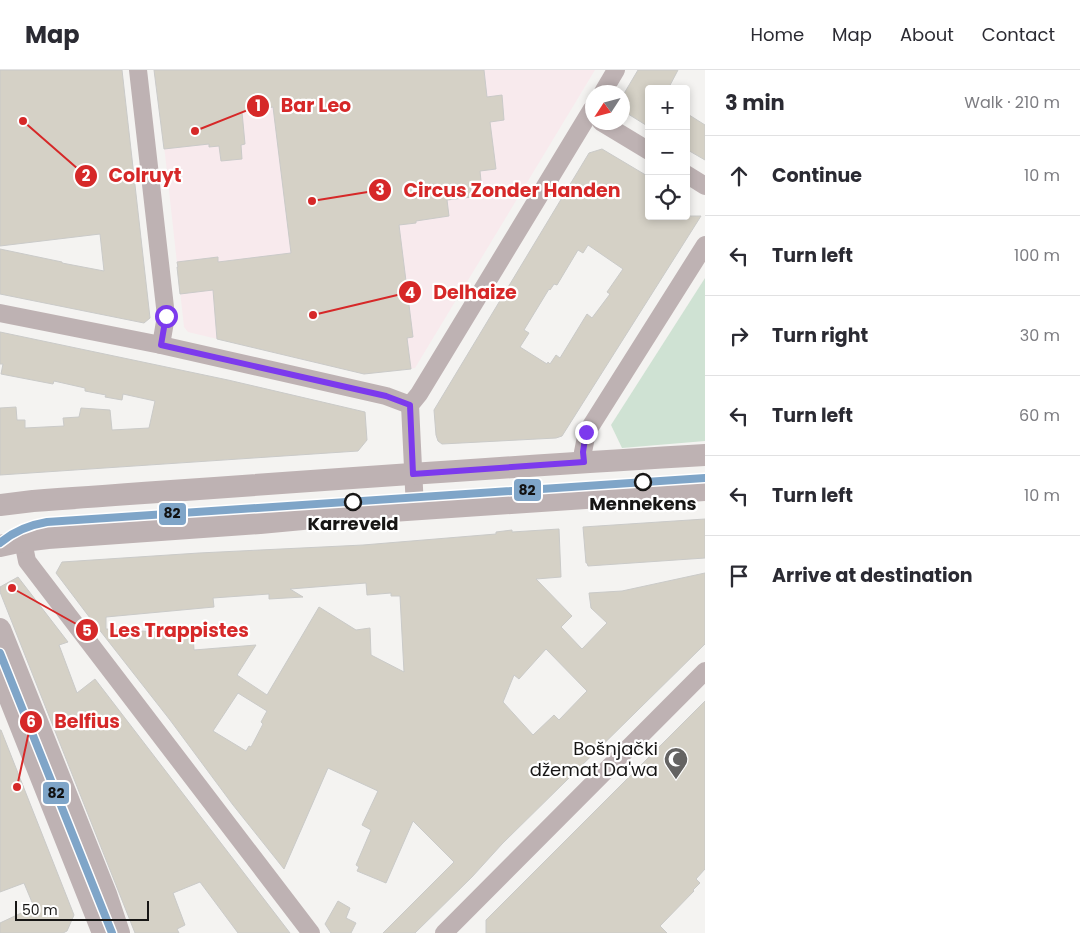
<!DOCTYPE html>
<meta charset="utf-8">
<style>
:root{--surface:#fff;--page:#f2f2f3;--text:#2b2b33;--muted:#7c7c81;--line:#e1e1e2}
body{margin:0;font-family:Poppins,sans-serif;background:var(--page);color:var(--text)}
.controls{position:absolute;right:15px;top:15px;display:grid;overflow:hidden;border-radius:5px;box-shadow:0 2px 8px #0003}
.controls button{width:45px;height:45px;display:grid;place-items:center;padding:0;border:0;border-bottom:1px solid var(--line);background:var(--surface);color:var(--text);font:25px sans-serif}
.compass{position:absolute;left:585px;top:15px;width:45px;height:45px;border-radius:50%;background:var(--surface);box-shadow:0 2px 8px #0003;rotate:234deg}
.scale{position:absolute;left:15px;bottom:12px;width:134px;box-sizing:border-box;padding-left:5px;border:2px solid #171615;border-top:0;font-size:14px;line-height:18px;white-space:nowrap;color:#171615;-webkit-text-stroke:4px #fff;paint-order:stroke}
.stop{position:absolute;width:15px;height:15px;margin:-11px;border:4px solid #7c3aed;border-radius:50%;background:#fff}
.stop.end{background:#7c3aed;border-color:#fff;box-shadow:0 1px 5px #0008}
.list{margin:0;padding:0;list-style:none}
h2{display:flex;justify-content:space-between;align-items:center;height:65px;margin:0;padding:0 20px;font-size:21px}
h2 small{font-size:16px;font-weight:400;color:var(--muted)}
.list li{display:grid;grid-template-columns:32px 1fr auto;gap:15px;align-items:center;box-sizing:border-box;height:80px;padding:0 20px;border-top:1px solid var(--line)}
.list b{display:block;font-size:19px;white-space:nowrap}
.list em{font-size:16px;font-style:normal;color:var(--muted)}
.icon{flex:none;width:28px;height:28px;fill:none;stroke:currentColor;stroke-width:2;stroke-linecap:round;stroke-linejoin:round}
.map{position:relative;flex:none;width:705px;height:863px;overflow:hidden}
header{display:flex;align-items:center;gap:30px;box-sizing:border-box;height:70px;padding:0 25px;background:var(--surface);border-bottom:1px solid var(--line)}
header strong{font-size:24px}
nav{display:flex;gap:28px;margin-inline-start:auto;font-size:18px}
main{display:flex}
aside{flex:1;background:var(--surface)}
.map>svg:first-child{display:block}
</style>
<header>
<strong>Map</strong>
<nav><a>Home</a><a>Map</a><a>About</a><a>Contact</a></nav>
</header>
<main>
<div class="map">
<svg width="705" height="863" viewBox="0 0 705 863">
<rect width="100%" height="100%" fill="#f4f3f1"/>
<path fill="#f8eaed" d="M154 0H595L415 298 364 304 188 262 184 257 165 84Z"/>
<path fill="#cfe2d3" d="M705 208V371L622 378 611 355Z"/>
<g fill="#d5d1c6" stroke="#cacac8" fill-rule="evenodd">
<path d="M0 0H122L150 248 144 253 0 224V179L62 192V193L104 201 100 164 0 176Z"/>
<path d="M154 0H484L487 27 502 25 504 50 490 52 496 99 480 101 481 111 470 113 472 127 447 130 449 146 416 151V153L399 155 413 267 407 268 411 299 364 304 217 269 213 220 180 224 177 197H178L177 192 218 187V192L291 183 273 37 242 42 245 74 241 75 242 89 221 91 219 76 209 77V74L164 79Z"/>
<path d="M638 0H678L668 19H649V57L625 42 622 33V27Z"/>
<path d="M686 43 705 55V90L686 79Z"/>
<path d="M602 79 649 107V146H701L562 366 556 368 442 374 438 371 436 365 434 340 589 83ZM588 175 623 199 607 222 610 224 592 248 587 244 560 288 556 285 550 294 548 292 547 294 520 277 529 263 524 260 549 219 550 220 554 214 557 215 578 180 583 183Z"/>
<path d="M0 262 228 310 365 342 367 370 358 381 0 405V338L16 337 17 350H25V358L64 356 63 348 79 347 81 338 110 340 112 360 149 358 155 331 123 324 122 330 105 327 106 325 85 321V318L54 311 53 314 1 304 3 294H0Z"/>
<path d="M705 449V488L588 496 587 493H586L583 457Z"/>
<path d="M559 459 561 507 536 509 572 546 561 557 582 579 607 553 591 538 589 523 622 521 705 503V574L502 774 472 807 415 863H383L454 792 413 751 386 813 357 801 359 797 356 795 371 760 362 755 378 721 328 698 284 799 233 735 170 650 87 544 56 503 62 492 199 483 363 475 496 464V462L512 460V462ZM366 513 367 525 391 523V526H400L404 602 371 585 370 558 356 560 319 537 267 625 237 605 256 575 194 580 193 564 106 559V547L214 537 213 528 269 524V529L303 527 290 519ZM546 579 587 621 559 650 554 645 533 665 503 632 514 605 519 609ZM238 623 267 641 261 652 263 654 251 677 249 676 246 681 213 661Z"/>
<path d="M18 507 68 572 59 575 77 623 95 609 290 863H238L200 812 173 823 185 855 177 859 179 863H135L0 522V517Z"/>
<path d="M705 631V799L696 809 700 813 693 820 694 821 660 856 667 863H486V850Z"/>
<path d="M0 660H1L74 845 67 861 63 863H0V853L34 837 24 813 0 822Z"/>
<path d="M338 831 350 838 346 848 356 853 351 863H331L325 854Z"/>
</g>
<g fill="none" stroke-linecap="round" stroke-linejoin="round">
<g stroke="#beb2b3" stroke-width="18">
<path d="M138 0 166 246 161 275"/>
<path d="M603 22 616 0"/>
<path d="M601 52 649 81"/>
<path d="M686 104 705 116"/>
<path d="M0 243 161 275 386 326 410 335"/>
<path d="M583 392V382L587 362 705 175"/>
<path d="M415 439 410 335 419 324 592 39"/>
<path d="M23 471 27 491 311 863"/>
<path d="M444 863 705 601"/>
</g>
<g stroke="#beb2b3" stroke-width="22">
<path d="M0 435 33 431C257 415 481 398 705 385"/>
<path d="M0 476 23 471 48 468 260 453 377 442 705 420"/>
<path d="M0 559 106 824 119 863"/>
<path d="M0 604 103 863"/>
</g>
<g stroke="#fff" stroke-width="11">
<g id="tram-1">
<path d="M0 473C14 461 29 455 47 452L705 408"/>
<path d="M0 583 112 863"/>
</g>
</g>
<use href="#tram-1" stroke="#7fa5c8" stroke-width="8"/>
</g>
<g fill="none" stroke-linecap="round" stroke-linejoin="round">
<path stroke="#7c3aed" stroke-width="6" d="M166 246 161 275 386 326 410 335 413 404 584 392 583 382 586 362"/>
</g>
<defs>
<g id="mosque-pin" transform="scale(1.25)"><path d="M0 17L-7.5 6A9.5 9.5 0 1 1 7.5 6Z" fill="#646362" stroke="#fff"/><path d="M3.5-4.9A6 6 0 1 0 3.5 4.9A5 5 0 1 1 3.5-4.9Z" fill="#fff"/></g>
</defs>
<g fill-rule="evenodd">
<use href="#mosque-pin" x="676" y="689"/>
</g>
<g fill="#fff" stroke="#171615" stroke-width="2.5">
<circle cx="643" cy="412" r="8"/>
<circle cx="353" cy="432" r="8"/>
</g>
<g text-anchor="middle" stroke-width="4.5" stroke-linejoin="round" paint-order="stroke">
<g font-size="18" font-weight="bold" fill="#171615" stroke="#fff">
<text x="643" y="440">Mennekens</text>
<text x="353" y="460">Karreveld</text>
</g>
<g font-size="18" fill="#171615" stroke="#fff" text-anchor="end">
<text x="658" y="685">Bošnjački<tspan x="658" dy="21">džemat Da'wa</tspan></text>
</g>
</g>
<path fill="none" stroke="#d62828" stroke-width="2" d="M195 61L258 36M23 51L86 106M312 131L380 120M313 245L410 222M12 518L87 560M17 717L31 652"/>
<g fill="#d62828" stroke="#fff" stroke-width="2">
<circle cx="195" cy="61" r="5"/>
<circle cx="23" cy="51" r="5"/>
<circle cx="312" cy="131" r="5"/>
<circle cx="313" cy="245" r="5"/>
<circle cx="12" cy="518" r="5"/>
<circle cx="17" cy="717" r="5"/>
<circle cx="258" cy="36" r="12"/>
<circle cx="86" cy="106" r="12"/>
<circle cx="380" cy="120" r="12"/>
<circle cx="410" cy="222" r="12"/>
<circle cx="87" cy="560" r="12"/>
<circle cx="31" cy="652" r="12"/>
</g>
<g font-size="15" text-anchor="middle" font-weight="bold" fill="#fff">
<text x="258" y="41">1</text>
<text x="86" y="111">2</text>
<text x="380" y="125">3</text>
<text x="410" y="228">4</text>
<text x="87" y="566">5</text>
<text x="31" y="657">6</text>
</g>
<g font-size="19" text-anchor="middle" font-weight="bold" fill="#d62828" stroke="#fff" stroke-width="4.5" stroke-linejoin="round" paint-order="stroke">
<text x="316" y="42">Bar Leo</text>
<text x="145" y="112">Colruyt</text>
<text x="512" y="127">Circus Zonder Handen</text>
<text x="475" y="229">Delhaize</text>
<text x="179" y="567">Les Trappistes</text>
<text x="87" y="658">Belfius</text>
</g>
<g stroke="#fff" stroke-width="2">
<rect x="513" y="408" width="29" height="24" rx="5" fill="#7fa5c8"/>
<rect x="158" y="432" width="29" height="24" rx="5" fill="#7fa5c8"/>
<rect x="42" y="711" width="28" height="24" rx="5" fill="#7fa5c8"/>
</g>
<g font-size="14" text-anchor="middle" font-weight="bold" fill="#111">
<text x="527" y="425">82</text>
<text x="172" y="448">82</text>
<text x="56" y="728">82</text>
</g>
</svg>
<div class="controls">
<button>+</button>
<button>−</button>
<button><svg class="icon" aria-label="locate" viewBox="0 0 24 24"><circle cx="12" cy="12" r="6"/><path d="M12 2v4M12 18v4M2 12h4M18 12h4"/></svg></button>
</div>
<svg class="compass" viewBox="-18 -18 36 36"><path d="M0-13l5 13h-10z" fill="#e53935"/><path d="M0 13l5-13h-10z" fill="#7c7c81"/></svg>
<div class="scale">50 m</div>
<div class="stop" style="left:166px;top:246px"></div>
<div class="stop end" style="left:586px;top:362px"></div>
</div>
<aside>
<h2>3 min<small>Walk · 210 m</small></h2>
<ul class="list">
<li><svg class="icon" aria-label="ahead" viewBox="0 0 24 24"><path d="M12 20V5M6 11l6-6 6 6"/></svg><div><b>Continue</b></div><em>10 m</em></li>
<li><svg class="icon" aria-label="left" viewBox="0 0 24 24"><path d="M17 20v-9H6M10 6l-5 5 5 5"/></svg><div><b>Turn left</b></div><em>100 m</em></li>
<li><svg class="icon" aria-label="right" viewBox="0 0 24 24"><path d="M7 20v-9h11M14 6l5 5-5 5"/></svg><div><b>Turn right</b></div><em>30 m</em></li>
<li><svg class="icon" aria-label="left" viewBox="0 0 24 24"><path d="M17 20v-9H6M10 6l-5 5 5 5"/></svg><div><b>Turn left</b></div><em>60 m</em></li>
<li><svg class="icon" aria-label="left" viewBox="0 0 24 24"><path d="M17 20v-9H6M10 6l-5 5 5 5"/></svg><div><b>Turn left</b></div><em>10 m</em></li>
<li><svg class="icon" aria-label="arrive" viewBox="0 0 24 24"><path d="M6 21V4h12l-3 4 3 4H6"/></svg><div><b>Arrive at destination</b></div></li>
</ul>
</aside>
</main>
